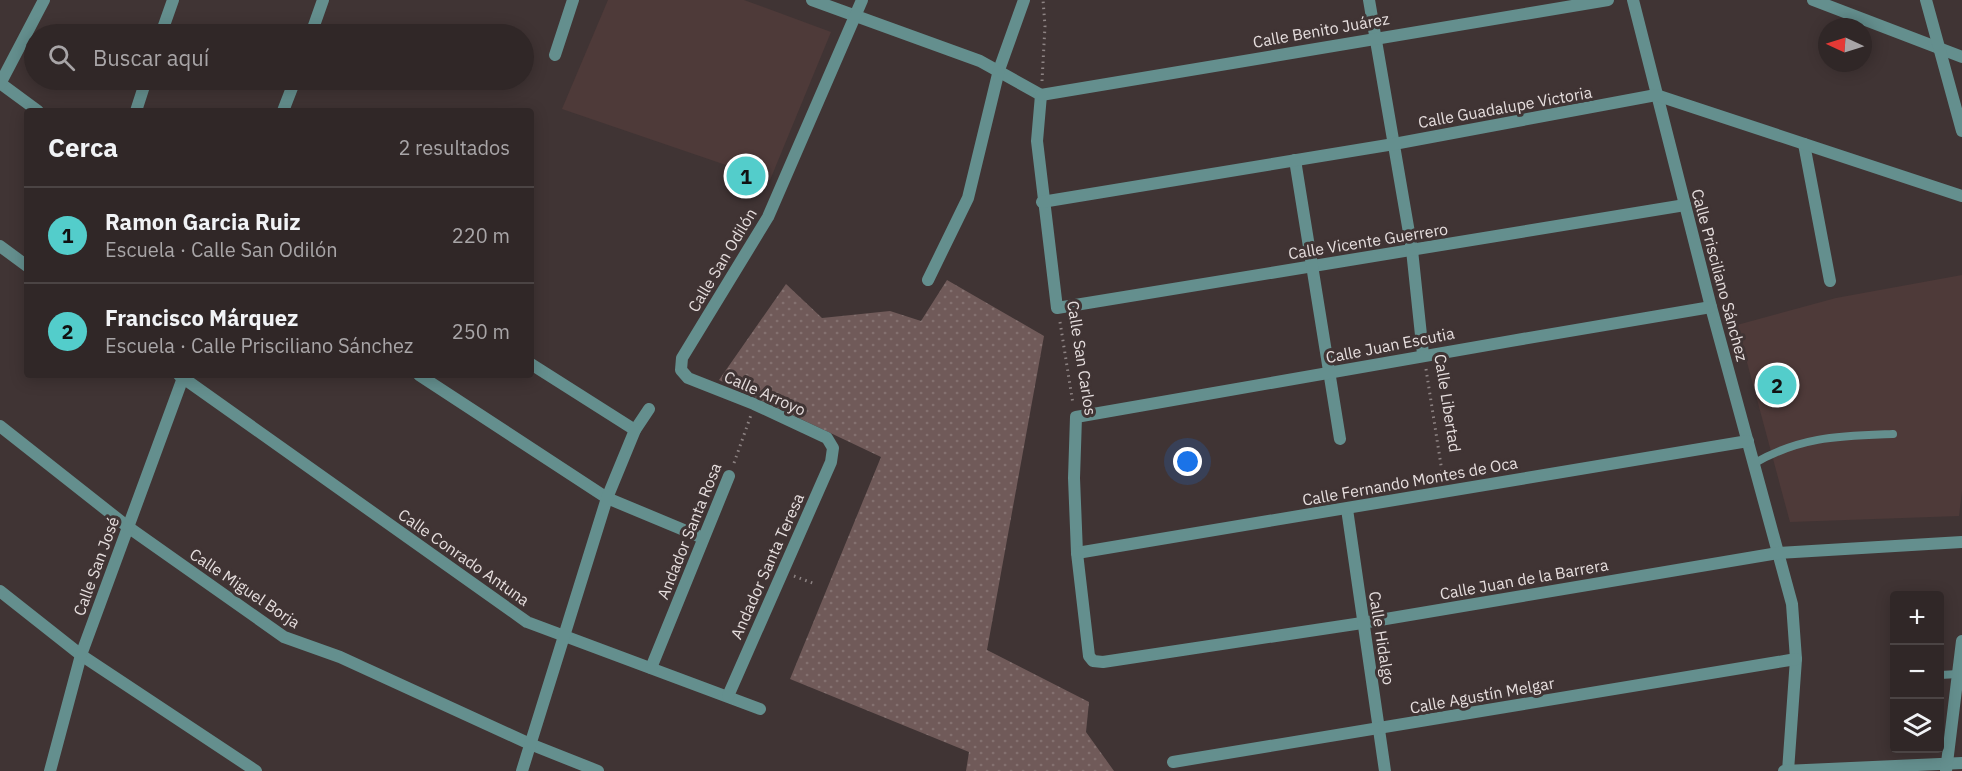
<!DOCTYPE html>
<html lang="es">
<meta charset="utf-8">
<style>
:root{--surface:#302727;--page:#3c3333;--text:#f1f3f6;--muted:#a8a5a7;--line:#4b4444;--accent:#53cdcb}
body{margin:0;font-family:"IBM Plex Sans",sans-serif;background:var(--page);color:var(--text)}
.controls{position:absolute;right:18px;bottom:18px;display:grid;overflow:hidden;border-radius:6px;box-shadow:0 3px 15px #0003}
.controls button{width:54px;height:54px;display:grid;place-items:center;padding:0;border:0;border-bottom:2px solid var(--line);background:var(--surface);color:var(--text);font:30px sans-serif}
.compass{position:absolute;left:1818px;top:18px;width:54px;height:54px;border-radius:50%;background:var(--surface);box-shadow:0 3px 15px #0003;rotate:274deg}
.you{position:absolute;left:1188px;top:462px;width:21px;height:21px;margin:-15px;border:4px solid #fff;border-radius:50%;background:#1a73e8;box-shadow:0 0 0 9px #1a73e833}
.badge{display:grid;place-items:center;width:39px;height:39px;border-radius:50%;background:var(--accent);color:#111;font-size:20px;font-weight:700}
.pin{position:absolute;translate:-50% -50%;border:3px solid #fff;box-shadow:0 2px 6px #0006}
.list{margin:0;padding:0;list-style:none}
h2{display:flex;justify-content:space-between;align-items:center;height:78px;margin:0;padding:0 24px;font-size:26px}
h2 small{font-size:20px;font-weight:400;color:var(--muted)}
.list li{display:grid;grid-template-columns:39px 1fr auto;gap:18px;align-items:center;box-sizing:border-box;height:96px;padding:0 24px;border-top:2px solid var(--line)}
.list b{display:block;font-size:22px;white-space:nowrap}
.list p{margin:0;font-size:20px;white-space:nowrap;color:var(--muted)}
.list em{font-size:20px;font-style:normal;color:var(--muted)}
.icon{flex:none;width:33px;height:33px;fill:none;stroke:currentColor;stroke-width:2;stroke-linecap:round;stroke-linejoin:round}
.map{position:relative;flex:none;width:1962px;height:771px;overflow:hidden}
.search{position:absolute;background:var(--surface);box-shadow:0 3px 15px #0003;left:24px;top:24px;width:510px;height:66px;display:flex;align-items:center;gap:15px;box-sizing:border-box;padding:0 21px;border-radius:33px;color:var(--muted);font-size:22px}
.panel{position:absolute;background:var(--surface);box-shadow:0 3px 15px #0003;left:24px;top:108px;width:510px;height:270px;border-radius:6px}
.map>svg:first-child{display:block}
</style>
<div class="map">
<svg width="1962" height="771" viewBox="0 0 1962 771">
<defs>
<pattern id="grass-dots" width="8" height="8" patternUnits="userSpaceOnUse" patternTransform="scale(1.5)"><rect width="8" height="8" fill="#705a59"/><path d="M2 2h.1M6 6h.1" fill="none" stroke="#847170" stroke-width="1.8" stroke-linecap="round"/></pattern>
</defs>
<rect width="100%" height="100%" fill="#403434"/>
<g fill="#4e3a39">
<path d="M608 0H744L831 32 770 180 562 109Z"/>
<path d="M1962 275V491L1959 516 1790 522 1737 325 1836 298Z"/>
</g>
<path fill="url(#grass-dots)" d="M947 280 1044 336 987 650 1089 702 1086 732 1114 771H966L969 752 790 679 881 457 719 380 786 284 822 318 890 311 921 321Z"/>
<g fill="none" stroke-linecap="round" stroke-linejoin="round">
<g stroke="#8d8383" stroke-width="3" stroke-dasharray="1.5 4.5" stroke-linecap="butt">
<path d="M1042 81 1045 26 1043 0"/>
<path d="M1060 322 1073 404"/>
<path d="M1426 369 1443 478"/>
<path d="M734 463 751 415"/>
<path d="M794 576 815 584"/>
</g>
<g stroke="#648f8e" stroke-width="8">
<path d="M1753 464C1801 436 1840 436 1893 434"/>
<path d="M1940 675 1958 674"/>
</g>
<g stroke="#648f8e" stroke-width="12">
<path d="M812 0 980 61 1041 95"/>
<path d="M1369 0 1412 250 1423 354"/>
<path d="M1633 0 1711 307 1792 604 1796 659 1788 771"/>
<path d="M1813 0 1962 57"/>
<path d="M161 34 173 0"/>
<path d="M311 34 323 0"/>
<path d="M555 55 573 0"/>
<path d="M0 83 38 111"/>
<path d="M0 84 44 0"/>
<path d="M1041 95 1037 141 1057 308 1685 205"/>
<path d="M1041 95 1608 0"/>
<path d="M136 111 146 80"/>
<path d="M283 111 295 80"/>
<path d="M1804 144 1830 281"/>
<path d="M1295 160 1340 439"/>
<path d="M1042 202 1394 144 1656 95 1962 196"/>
<path d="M0 246 27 266"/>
<path d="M928 280 968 198 999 70 1024 0"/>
<path d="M1711 307C1499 342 1287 381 1076 417L1074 478 1077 553 1089 656 1093 661 1103 662 1362 623 1778 553 1962 542"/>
<path d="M531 364 635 430"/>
<path d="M179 375 527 622 760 709"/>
<path d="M419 375 607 498 703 538"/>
<path d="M0 426 128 527 284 637 340 657 530 744 598 771"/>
<path d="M1347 509 1385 771"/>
<path d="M1077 553 1748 441"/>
<path d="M0 591 81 655 256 771"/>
<path d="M651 668 729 476"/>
<path d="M728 696 831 462 833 448 827 438 754 404 688 378 681 370 682 358 768 217 862 0"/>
<path d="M1173 762 1796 659"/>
<path d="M50 771 81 655 184 375"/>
<path d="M522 771 607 498 635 430 649 409"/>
<path d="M1784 771 1962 763"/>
</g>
<g stroke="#648f8e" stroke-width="12">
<path d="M1926 0 1962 131"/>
<path d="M1946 771 1962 641"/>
</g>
</g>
<g text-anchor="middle" stroke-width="6" stroke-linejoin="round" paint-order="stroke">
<g font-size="16" fill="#e6dede" stroke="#403434">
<text transform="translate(1321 30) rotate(-10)" y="6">Calle Benito Juárez</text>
<text transform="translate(1505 107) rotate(-10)" y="6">Calle Guadalupe Victoria</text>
<text transform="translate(1368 241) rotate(-9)" y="6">Calle Vicente Guerrero</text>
<text transform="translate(722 260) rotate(-59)" y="6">Calle San Odilón</text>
<text transform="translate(1720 275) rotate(75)" y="6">Calle Prisciliano Sánchez</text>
<text transform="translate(1390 345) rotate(-11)" y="6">Calle Juan Escutia</text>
<text transform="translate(1082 358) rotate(81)" y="6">Calle San Carlos</text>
<text transform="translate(765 393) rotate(24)" y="6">Calle Arroyo</text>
<text transform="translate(1448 403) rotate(81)" y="6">Calle Libertad</text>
<text transform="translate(1410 481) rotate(-10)" y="6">Calle Fernando Montes de Oca</text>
<text transform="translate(689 531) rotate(-68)" y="6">Andador Santa Rosa</text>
<text transform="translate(464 557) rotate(35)" y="6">Calle Conrado Antuna</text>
<text transform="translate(96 566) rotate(-70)" y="6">Calle San José</text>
<text transform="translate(767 566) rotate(-66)" y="6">Andador Santa Teresa</text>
<text transform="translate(1524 579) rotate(-10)" y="6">Calle Juan de la Barrera</text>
<text transform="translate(245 588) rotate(34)" y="6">Calle Miguel Borja</text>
<text transform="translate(1382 638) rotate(81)" y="6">Calle Hidalgo</text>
<text transform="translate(1482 695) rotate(-10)" y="6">Calle Agustín Melgar</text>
</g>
</g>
</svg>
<div class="controls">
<button>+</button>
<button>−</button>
<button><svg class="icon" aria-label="layers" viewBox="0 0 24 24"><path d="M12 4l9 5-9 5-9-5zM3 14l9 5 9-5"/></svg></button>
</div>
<svg class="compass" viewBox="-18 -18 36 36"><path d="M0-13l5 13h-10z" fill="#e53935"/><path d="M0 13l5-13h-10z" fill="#a8a5a7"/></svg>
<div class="you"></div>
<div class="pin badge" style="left:746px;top:176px">1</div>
<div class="pin badge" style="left:1777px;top:385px">2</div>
<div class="search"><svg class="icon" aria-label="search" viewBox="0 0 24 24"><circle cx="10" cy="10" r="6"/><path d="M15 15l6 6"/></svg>Buscar aquí</div>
<section class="panel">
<h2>Cerca<small>2 resultados</small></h2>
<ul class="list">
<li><span class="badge">1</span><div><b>Ramon Garcia Ruiz</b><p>Escuela · Calle San Odilón</p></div><em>220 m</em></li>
<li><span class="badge">2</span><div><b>Francisco Márquez</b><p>Escuela · Calle Prisciliano Sánchez</p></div><em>250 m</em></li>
</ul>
</section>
</div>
